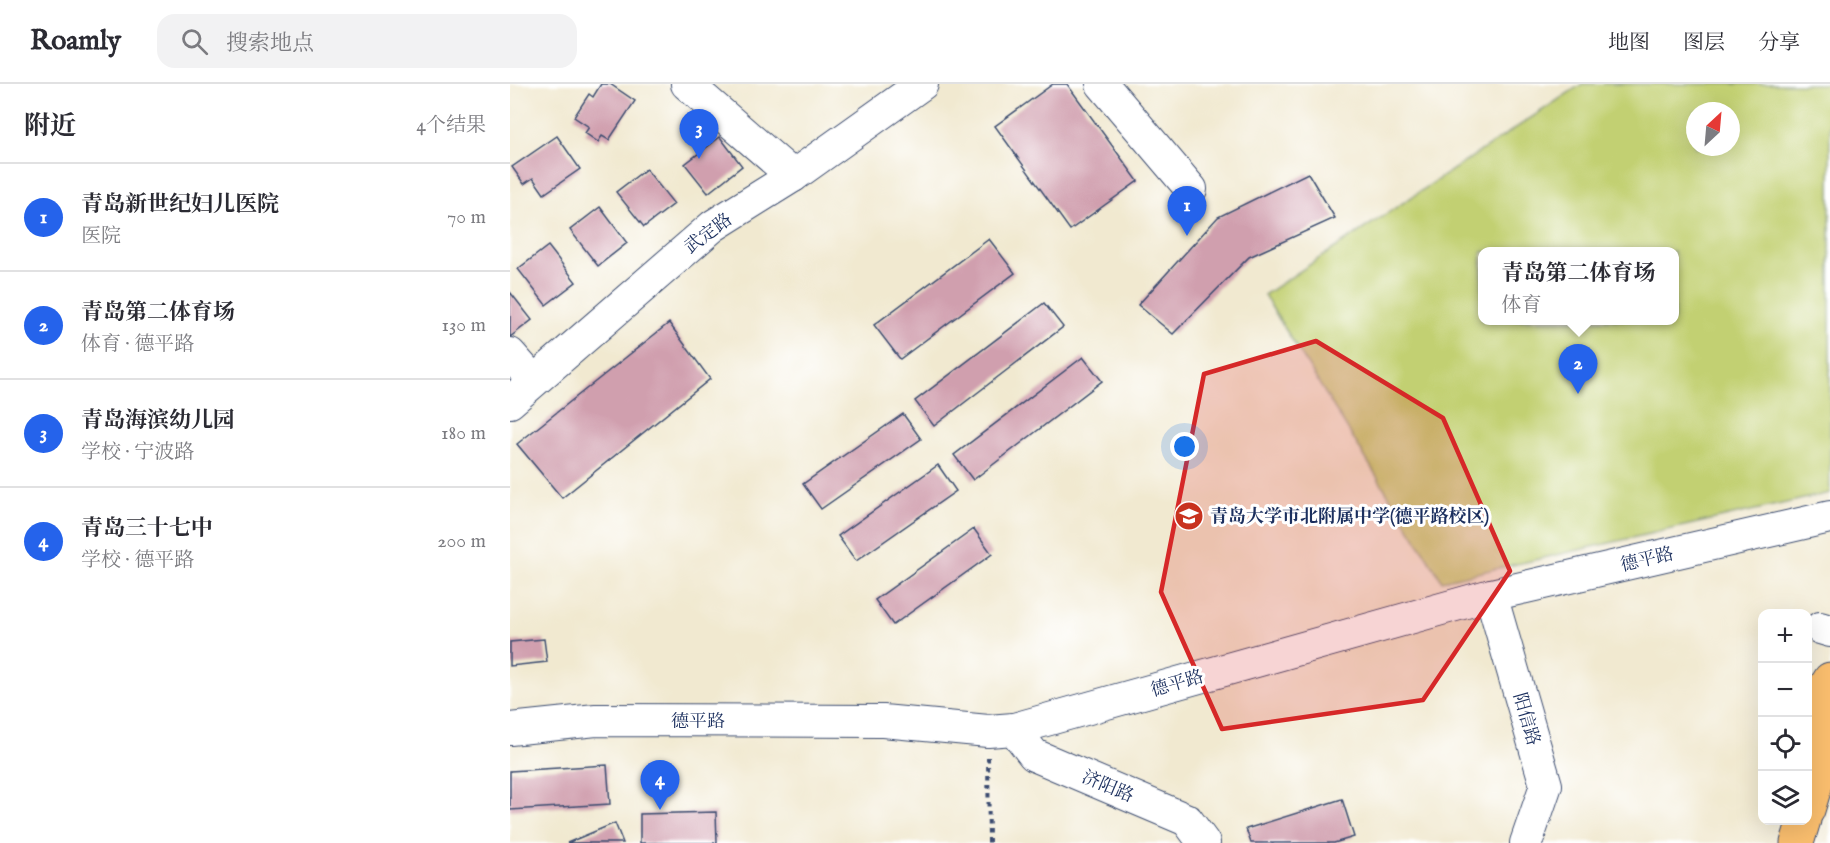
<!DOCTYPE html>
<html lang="zh">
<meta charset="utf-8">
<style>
:root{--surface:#fff;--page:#f2f2f3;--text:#2b2b33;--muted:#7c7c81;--line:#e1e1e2;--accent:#2563eb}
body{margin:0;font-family:"IM FELL English","Noto Serif SC",serif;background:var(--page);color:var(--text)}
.controls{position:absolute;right:18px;bottom:18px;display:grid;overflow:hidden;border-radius:12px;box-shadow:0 6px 24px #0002}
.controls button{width:54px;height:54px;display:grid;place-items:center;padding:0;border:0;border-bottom:2px solid var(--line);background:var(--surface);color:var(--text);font:30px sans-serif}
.compass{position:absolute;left:1176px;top:18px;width:54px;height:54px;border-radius:50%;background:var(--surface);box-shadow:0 6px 24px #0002;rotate:26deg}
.you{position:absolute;left:675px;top:363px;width:21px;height:21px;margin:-15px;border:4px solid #fff;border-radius:50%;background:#1a73e8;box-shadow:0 0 0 9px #1a73e833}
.badge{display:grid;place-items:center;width:39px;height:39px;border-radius:50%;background:var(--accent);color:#fff;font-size:20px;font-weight:700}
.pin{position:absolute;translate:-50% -50px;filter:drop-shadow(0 2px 3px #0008)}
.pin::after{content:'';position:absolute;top:32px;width:21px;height:18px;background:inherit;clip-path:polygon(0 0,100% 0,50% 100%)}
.popup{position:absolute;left:968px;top:163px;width:201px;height:78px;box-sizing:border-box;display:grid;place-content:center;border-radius:12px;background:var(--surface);filter:drop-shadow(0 2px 4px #0005);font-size:20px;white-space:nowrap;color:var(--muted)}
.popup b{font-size:22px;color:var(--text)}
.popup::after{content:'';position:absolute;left:50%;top:100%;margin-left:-12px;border:12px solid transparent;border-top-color:var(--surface)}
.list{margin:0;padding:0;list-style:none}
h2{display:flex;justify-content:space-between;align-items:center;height:78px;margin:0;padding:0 24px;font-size:26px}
h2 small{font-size:20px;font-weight:400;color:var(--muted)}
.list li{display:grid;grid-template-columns:39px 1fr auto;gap:18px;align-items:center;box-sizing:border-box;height:108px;padding:0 24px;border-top:2px solid var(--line)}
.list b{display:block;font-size:22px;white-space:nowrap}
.list p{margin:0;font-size:20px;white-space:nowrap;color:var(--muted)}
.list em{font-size:20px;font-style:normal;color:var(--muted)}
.icon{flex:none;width:33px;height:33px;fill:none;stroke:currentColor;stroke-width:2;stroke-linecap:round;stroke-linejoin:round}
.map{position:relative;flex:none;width:1320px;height:759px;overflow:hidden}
header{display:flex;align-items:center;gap:36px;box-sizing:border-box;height:84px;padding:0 30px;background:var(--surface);border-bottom:2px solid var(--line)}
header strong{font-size:28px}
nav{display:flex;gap:33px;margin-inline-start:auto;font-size:21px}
.search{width:420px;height:54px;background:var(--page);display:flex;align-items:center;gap:15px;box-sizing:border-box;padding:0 21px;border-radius:18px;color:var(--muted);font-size:22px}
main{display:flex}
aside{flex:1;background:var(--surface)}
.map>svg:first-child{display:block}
</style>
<header>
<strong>Roamly</strong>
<div class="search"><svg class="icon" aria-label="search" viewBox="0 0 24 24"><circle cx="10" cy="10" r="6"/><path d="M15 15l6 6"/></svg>搜索地点</div>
<nav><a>地图</a><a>图层</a><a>分享</a></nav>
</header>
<main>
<aside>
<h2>附近<small>4个结果</small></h2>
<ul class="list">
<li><span class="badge">1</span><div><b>青岛新世纪妇儿医院</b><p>医院</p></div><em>70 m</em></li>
<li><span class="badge">2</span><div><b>青岛第二体育场</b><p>体育 · 德平路</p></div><em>130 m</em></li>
<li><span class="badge">3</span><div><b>青岛海滨幼儿园</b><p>学校 · 宁波路</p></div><em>180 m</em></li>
<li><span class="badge">4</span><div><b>青岛三十七中</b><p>学校 · 德平路</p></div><em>200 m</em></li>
</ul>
</aside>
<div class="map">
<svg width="1320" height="759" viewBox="0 0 1320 759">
<rect width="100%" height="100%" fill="#fff"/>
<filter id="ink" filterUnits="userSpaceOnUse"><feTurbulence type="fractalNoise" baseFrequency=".0167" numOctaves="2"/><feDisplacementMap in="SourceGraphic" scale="12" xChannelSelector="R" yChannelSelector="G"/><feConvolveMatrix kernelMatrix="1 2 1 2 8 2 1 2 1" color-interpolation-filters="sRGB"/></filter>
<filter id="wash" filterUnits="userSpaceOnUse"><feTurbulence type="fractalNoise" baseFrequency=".008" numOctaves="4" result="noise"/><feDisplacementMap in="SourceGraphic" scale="24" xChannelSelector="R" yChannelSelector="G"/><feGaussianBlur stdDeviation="1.35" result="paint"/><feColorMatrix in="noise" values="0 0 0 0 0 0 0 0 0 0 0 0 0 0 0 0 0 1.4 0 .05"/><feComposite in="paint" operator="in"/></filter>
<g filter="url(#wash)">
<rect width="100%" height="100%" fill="#f1e9d0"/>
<path fill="#c2d072" stroke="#6e8068" stroke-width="1.5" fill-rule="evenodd" d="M1072 0H1320V409L932 497 754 211ZM1185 27H1221V63H1185ZM972 168H1164V236H972Z"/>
<g id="blocks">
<g fill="#d09fae">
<path d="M91 0H100L125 17 99 56 92 52 88 58 75 49 79 43 64 33 79 10 83 13Z"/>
<path d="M543 0H557L628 97 560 146 485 42Z"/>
<path d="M47 52 70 85 34 110 23 94 14 100 2 83Z"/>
<path d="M210 53 232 82 198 109 175 80Z"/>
<path d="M136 85 164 120 134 143 106 108Z"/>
<path d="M798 89 825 134 739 173 663 250 628 221 708 133Z"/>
<path d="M90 123 117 159 88 182 60 146Z"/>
<path d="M479 155 505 189 390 275 364 241Z"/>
<path d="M38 162 66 198 36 221 8 185Z"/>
<path d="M0 208 22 236 0 253Z"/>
<path d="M534 219 553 243 424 342 405 317Z"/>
<path d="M159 239 200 295 52 414 7 360Z"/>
<path d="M573 273 592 297 463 396 444 371Z"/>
<path d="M393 330 411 355 311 425 293 400Z"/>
<path d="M428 381 446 407 346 477 328 452Z"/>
<path d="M464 445 482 470 383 541 365 516Z"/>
<path d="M34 555 37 578 0 582V558Z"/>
<path d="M97 681 100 720 0 726V687Z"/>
<path d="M832 715 844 753 824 759H741L736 745Z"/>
<path d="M206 728 207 759H130V730Z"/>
<path d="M105 739 113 759H57Z"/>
</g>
</g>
</g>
<g filter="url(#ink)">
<use href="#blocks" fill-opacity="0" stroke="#3b4b6f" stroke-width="1.5"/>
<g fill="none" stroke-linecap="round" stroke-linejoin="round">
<g stroke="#3b4b6f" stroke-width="34">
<g id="minor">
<path d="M177 0 283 92"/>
<path d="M592 0 681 105"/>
<path d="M0 270 23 296"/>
<path d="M0 318 203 142 283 92 412 0"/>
<path d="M981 511 1036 701 1016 759"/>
<path d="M1310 544 1320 547"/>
<path d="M0 645 86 636 373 637 478 647 504 645 981 511 1320 433"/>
<path d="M504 645 524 671 677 736 694 759"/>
</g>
</g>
<g stroke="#3b4b6f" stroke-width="35">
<g id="major">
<path d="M1298 663 1315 603 1320 595"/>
<path d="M1298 726 1320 654"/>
<path d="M1287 759 1294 736"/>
</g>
</g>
<path stroke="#3b4b6f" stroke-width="4" stroke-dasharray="4.5 4.5" stroke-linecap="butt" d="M478 673 479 759"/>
<use href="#minor" stroke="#fff" stroke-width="32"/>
<use href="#major" stroke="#fabe6e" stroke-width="33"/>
</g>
</g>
<path fill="#d62828" fill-opacity="0.2" stroke="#d62828" stroke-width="4.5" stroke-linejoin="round" d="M806 257 933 334 1000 487 913 616 712 645 651 508 694 290Z"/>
<defs>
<g id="school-disc" transform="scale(1.5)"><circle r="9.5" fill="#c8321e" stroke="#fff"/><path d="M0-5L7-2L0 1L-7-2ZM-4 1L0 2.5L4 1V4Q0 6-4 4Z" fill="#fff"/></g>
</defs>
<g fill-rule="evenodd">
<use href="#school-disc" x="679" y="432"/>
</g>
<g text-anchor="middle" stroke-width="6" stroke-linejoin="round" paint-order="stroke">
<g font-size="18" fill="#1b2f5e" stroke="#fff">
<text transform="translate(198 149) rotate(-37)" y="6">武定路</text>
<text transform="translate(1137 475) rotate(-13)" y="6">德平路</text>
<text transform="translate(667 599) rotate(-16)" y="6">德平路</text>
<text transform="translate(1017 635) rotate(74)" y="6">阳信路</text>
<text x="188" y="643">德平路</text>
<text transform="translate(598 702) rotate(23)" y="6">济阳路</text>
</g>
<g font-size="18" font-weight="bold" fill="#1b2f5e" stroke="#fff" text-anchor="start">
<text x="700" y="438">青岛大学市北附属中学(德平路校区)</text>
</g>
</g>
</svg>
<div class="controls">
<button>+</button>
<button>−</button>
<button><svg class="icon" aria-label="locate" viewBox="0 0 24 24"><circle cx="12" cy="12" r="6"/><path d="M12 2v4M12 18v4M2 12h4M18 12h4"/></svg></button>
<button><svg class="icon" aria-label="layers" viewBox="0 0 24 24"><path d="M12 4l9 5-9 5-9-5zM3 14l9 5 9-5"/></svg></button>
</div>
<svg class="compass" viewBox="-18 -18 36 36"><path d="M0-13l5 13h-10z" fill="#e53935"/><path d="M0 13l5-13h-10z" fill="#7c7c81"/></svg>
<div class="you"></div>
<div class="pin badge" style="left:677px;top:152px">1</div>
<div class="pin badge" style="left:1068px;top:310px">2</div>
<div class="popup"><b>青岛第二体育场</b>体育</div>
<div class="pin badge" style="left:189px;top:75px">3</div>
<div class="pin badge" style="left:150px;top:726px">4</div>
</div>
</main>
